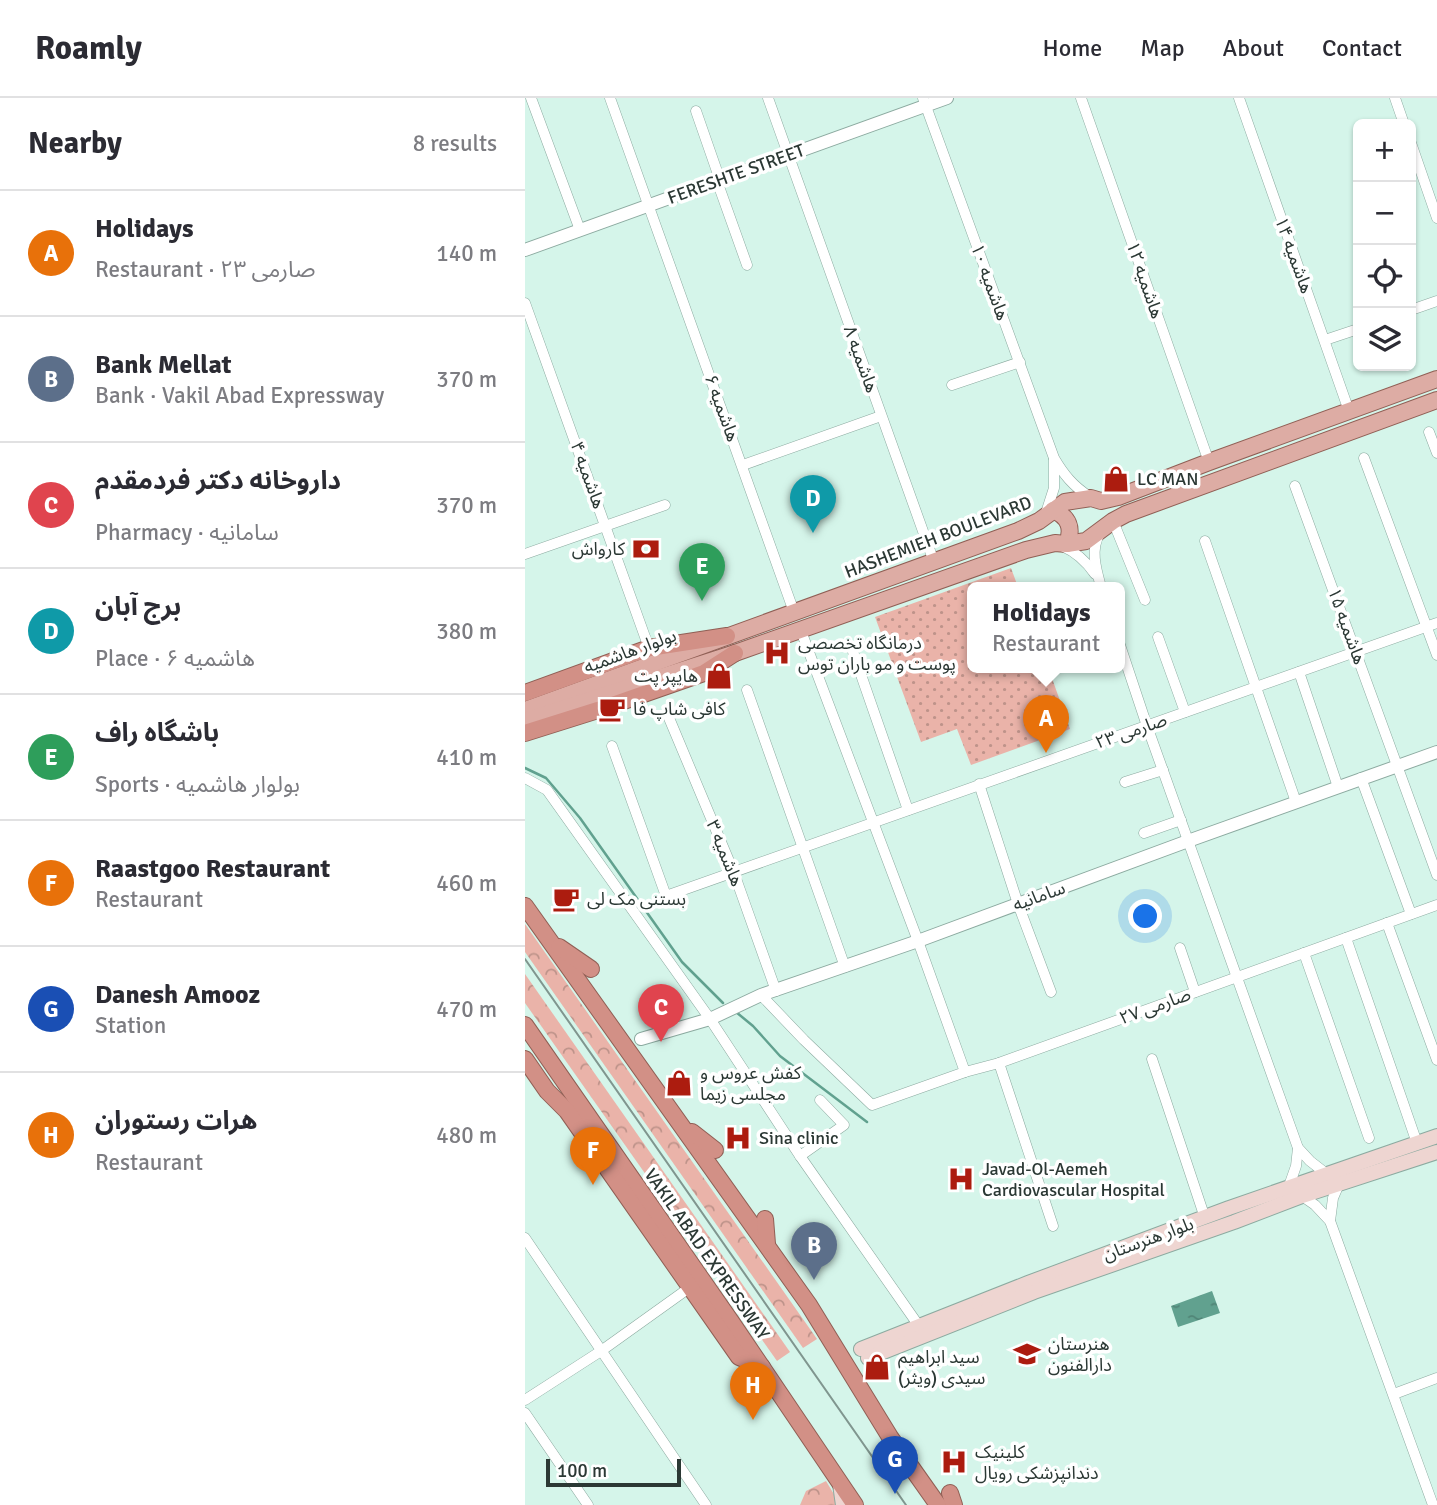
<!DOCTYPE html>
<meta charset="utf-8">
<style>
:root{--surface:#fff;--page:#f7f7f7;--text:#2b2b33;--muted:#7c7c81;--line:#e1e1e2;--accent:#2563eb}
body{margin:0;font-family:Signika,"Noto Sans Arabic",sans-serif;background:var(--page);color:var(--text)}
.controls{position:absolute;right:21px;top:21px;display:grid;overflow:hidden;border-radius:10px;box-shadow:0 2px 5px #0004}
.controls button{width:63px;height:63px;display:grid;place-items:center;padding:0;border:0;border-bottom:2px solid var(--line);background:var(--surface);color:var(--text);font:35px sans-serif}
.scale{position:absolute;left:21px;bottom:18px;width:135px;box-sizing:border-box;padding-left:7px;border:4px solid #2b3834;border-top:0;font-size:19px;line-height:24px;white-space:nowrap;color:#2b3834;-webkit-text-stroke:5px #fff;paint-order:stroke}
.you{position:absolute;left:621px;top:819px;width:24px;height:24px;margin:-18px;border:5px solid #fff;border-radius:50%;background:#1a73e8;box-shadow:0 0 0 10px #1a73e833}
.badge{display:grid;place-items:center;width:46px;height:46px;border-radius:50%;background:var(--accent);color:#fff;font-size:23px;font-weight:700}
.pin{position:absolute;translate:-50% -58px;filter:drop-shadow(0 2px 4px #0008)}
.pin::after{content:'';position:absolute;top:37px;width:24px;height:21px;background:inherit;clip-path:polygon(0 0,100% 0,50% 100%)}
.popup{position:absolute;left:442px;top:484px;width:158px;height:91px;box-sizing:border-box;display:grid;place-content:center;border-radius:10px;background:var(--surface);filter:drop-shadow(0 2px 5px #0005);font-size:23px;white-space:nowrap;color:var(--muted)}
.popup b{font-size:26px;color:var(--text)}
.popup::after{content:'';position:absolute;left:50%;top:100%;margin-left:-14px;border:14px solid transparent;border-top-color:var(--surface)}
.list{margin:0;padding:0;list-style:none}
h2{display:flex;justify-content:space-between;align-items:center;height:91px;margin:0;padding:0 28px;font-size:30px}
h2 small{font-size:23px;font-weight:400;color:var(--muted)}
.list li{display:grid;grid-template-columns:46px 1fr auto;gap:21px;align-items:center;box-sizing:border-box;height:126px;padding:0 28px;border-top:2px solid var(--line)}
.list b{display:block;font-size:26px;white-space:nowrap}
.list p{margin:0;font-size:23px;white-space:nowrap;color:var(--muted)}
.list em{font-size:23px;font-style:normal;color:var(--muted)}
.icon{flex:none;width:38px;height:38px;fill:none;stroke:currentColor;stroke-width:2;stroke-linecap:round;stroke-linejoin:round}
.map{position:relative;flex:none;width:912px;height:1407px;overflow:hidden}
header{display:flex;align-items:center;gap:42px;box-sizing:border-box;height:98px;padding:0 35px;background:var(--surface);border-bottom:2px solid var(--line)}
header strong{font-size:33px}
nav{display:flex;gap:38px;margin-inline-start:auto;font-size:24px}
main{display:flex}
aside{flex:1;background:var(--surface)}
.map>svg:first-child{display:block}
</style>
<header>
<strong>Roamly</strong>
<nav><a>Home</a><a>Map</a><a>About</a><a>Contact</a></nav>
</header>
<main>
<aside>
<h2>Nearby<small>8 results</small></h2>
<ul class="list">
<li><span class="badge" style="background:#e8710a">A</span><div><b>Holidays</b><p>Restaurant · صارمی ۲۳</p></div><em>140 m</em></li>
<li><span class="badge" style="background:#5c6f8a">B</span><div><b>Bank Mellat</b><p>Bank · Vakil Abad Expressway</p></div><em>370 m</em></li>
<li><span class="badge" style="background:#e0444e">C</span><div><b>داروخانه دكتر فردمقدم</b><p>Pharmacy · سامانیه</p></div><em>370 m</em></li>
<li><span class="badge" style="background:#0f9aa8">D</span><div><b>برج آبان</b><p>Place · هاشمیه ۶</p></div><em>380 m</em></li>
<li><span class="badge" style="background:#2e9e5b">E</span><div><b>باشگاه راف</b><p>Sports · بولوار هاشمیه</p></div><em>410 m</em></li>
<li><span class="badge" style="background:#e8710a">F</span><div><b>Raastgoo Restaurant</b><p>Restaurant</p></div><em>460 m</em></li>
<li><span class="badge" style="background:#1a4fb4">G</span><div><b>Danesh Amooz</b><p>Station</p></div><em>470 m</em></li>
<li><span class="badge" style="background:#e8710a">H</span><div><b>هرات رستوران</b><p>Restaurant</p></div><em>480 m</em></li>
</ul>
</aside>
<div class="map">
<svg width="912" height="1407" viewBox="0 0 912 1407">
<defs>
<pattern id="grass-dots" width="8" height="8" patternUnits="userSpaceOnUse" patternTransform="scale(1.75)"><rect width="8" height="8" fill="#eab3a9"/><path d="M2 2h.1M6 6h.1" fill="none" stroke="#be938a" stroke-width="1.8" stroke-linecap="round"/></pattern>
<pattern id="forest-crowns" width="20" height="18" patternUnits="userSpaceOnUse" patternTransform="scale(1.75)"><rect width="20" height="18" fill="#eab3a9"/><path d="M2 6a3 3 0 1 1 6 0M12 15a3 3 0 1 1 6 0" fill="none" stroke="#be938a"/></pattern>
<pattern id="water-ripples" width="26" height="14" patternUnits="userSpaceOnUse" patternTransform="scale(1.75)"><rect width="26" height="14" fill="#61a18f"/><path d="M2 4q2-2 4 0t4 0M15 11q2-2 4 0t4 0" fill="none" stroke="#508476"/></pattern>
</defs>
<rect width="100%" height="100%" fill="#d5f5ea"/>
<path fill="url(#grass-dots)" d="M486 470 493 489H448V569H523L545 631 446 667 432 631 396 644 350 519Z"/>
<g fill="url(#forest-crowns)">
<path d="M0 826 292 1241 278 1250 0 854Z"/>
<path d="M0 876 265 1254 252 1263 0 905Z"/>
<path d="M301 1383 310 1398 311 1407H275L281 1393Z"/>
</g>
<path fill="url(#water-ripples)" d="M687 1193 695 1215 653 1229 646 1208Z"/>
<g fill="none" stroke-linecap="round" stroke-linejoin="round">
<g stroke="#61a18f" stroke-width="2.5">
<path d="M0 670 21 680 55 720 157 864 198 905"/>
<path d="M211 914 228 928 255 958 342 1024"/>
</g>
<g stroke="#8caaa0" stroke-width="11">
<g id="minor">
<path d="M6 0 55 132"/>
<path d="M85 0 269 514"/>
<path d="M243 0 409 464"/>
<path d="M398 0 529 360C539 377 548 388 565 399"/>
<path d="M556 0 684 364"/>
<path d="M714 0 824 313"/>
<path d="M870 0 879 26"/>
<path d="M171 13 195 82"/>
<path d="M886 45 912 120"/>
<path d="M192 83 222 167"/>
<path d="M0 205 124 550"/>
<path d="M886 212 912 203"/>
<path d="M800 242 833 231"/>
<path d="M427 287 495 264"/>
<path d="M904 334 912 355"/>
<path d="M839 360 912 557"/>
<path d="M218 367 356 318"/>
<path d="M770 388 912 777"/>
<path d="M520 418 529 390V361"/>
<path d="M588 423 620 502"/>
<path d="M575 435C565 451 571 471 576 489"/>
<path d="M680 443 771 704"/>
<path d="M537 448C551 454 561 463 570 476"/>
<path d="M0 456 140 407"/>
<path d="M276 533 393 843 440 974"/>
<path d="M633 539 660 614"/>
<path d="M594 544 622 628 773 1050 785 1063 803 1077"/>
<path d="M326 548 383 712"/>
<path d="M774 574 813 689"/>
<path d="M222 592 320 869"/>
<path d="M144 620 209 775 251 893"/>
<path d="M87 648 141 798 912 525"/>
<path d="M0 680 22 692 185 921 275 1058 394 1228"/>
<path d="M836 680 886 816"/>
<path d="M600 684 638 672"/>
<path d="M454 686 493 806 526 894"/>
<path d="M619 735 656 722"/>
<path d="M862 825 912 962"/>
<path d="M821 840 892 1045"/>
<path d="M655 850 670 894"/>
<path d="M779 855 844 1040"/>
<path d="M236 897 279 942 347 1007 440 974 474 965 912 807"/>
<path d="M627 961 680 1120"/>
<path d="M474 965 528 1128"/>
<path d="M275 1058 319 1027 295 1002"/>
<path d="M764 1088 771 1068 773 1050"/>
<path d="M777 1098 790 1107 805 1123 908 1407"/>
<path d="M805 1123 808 1100 814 1086"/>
<path d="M0 1140 181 1407"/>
<path d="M869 1296 912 1280"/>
<path d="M0 1302 76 1253 164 1190"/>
<path d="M0 1315 63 1407"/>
</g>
</g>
<g stroke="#8caaa0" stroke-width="14">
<g id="tertiary">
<path d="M0 152 422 0"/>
<path d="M116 941 185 921 236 897 393 843 663 743 912 654"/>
</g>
</g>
<g stroke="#8caaa0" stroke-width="16">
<g id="secondary">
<path d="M336 1251 503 1185 704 1110 912 1038"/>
<path d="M343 1260 509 1194 709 1124 777 1098 912 1054"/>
<path d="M315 1386 318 1407"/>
</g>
</g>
<g stroke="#905f55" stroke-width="18">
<g id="primary">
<path d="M528 412C544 419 548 430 542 446"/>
<path d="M0 612 493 433 514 423 540 404 566 400 576 403 593 399 684 364 912 281"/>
<path d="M0 623 210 555 501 452 530 445 542 446 561 443 588 423 601 416 912 302"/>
</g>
</g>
<g stroke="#905f55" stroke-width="18">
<g id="trunk">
<path d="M0 595 124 550 202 538"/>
<path d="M0 635 73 612 179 575 210 555"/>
<path d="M0 808 284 1207 365 1339 413 1407"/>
<path d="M34 849 66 871"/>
<path d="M0 927 207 1225 330 1407"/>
<path d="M0 961 22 993 42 1013 214 1259 237 1269"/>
<path d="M167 1034 190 1052"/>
<path d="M240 1121 242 1146"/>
<path d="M425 1395 429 1407"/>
</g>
</g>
<use href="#minor" stroke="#fff" stroke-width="10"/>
<use href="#tertiary" stroke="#fff" stroke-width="12"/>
<use href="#secondary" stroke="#eed5d1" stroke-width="14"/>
<use href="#primary" stroke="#ddaca4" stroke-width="16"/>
<use href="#trunk" stroke="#d29086" stroke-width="16"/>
<path stroke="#80968f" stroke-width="2" d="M0 861 381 1407"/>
</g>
<defs>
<g id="shop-bare" transform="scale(2.1)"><path d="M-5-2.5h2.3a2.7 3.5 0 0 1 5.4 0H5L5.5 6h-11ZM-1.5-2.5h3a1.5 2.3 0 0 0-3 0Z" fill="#ac1c0f" stroke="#fff" stroke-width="2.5" paint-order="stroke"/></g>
<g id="bank-bare" transform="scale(2.1)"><path d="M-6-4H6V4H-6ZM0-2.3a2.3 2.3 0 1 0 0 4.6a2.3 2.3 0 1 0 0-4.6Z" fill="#ac1c0f" stroke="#fff" stroke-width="2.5" paint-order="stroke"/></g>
<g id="hospital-bare" transform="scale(2.1)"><path d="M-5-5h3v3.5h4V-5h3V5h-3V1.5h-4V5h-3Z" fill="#ac1c0f" stroke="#fff" stroke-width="2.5" paint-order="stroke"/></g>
<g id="cafe-bare" transform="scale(2.1)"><path d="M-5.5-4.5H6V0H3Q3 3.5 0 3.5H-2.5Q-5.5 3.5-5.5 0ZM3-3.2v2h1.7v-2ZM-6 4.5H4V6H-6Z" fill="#ac1c0f" stroke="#fff" stroke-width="2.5" paint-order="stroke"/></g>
<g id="school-bare" transform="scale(2.1)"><path d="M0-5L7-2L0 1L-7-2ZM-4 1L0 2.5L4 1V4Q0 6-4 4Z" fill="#ac1c0f" stroke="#fff" stroke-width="2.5" paint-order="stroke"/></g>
</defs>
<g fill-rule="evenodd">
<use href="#shop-bare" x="591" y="381"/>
<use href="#bank-bare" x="121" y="451"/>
<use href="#hospital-bare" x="252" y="555"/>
<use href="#shop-bare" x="194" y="578"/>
<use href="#cafe-bare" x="87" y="611"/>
<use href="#cafe-bare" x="41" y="801"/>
<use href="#shop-bare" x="154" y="985"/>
<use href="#hospital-bare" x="213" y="1040"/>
<use href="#hospital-bare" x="436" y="1081"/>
<use href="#school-bare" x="502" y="1256"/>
<use href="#shop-bare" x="352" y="1269"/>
<use href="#hospital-bare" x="429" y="1364"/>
</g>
<g text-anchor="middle" stroke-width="7" stroke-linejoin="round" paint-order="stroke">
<g font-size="18" fill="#2b3834" stroke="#fff">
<text transform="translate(211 76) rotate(-20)" y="6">FERESHTE STREET</text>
<text transform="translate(769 157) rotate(70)" y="6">هاشمیه ۱۴</text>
<text transform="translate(620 182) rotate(71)" y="6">هاشمیه ۱۲</text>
<text transform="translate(465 184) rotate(70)" y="6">هاشمیه ۱۰</text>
<text transform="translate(336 261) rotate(70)" y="6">هاشمیه ۸</text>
<text transform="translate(197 310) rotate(70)" y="6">هاشمیه ۶</text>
<text transform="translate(63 377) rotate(70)" y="6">هاشمیه ۴</text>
<text transform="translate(413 439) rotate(-21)" y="6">HASHEMIEH BOULEVARD</text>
<text transform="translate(822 528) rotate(70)" y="6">هاشمیه ۱۵</text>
<text transform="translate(105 553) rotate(-20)" y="6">بولوار هاشمیه</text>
<text transform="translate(606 633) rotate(-19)" y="6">صارمی ۲۳</text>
<text transform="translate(200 755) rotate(68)" y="6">هاشمیه ۳</text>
<text transform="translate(514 798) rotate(-20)" y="6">سامانیه</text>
<text transform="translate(630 908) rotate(-20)" y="6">صارمی ۲۷</text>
<text transform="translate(623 1141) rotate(-20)" y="6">بلوار هنرستان</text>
<text transform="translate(182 1156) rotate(55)" y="6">VAKIL ABAD EXPRESSWAY</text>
</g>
<g font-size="18" fill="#2b3834" stroke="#fff" text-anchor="start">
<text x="612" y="387">LC MAN</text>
<text x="100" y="457" text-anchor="end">کارواش</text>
<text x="273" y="551">درمانگاه تخصصی<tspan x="273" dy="21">پوست و مو باران توس</tspan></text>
<text x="173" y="584" text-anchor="end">هایپر پت</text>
<text x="108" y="617">کافی شاپ فا</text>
<text x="62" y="807">بستنی مک لی</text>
<text x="175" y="981">کفش عروس و<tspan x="175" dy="21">مجلسی زیما</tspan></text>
<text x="234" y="1046">Sina clinic</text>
<text x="457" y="1077">Javad-Ol-Aemeh<tspan x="457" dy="21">Cardiovascular Hospital</tspan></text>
<text x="523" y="1252">هنرستان<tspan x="523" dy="21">دارالفنون</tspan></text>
<text x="373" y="1265">سید ابراهیم<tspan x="373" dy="21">سیدی (ویثر)</tspan></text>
<text x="450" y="1360">کلینیک<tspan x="450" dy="21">دندانپزشکی رویال</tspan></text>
</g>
</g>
</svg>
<div class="controls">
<button>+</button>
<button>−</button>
<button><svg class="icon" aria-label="locate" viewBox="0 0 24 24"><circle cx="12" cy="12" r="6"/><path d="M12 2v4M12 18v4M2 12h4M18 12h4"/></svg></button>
<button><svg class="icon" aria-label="layers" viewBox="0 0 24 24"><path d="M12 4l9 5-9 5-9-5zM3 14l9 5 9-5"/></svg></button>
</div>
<div class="scale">100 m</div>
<div class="you"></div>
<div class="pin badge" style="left:521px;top:655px;background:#e8710a">A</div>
<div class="popup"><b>Holidays</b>Restaurant</div>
<div class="pin badge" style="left:289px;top:1182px;background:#5c6f8a">B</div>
<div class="pin badge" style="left:136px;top:944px;background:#e0444e">C</div>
<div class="pin badge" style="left:288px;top:435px;background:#0f9aa8">D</div>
<div class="pin badge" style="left:177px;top:503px;background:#2e9e5b">E</div>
<div class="pin badge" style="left:68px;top:1087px;background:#e8710a">F</div>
<div class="pin badge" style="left:370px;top:1396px;background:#1a4fb4">G</div>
<div class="pin badge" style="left:228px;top:1322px;background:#e8710a">H</div>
</div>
</main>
